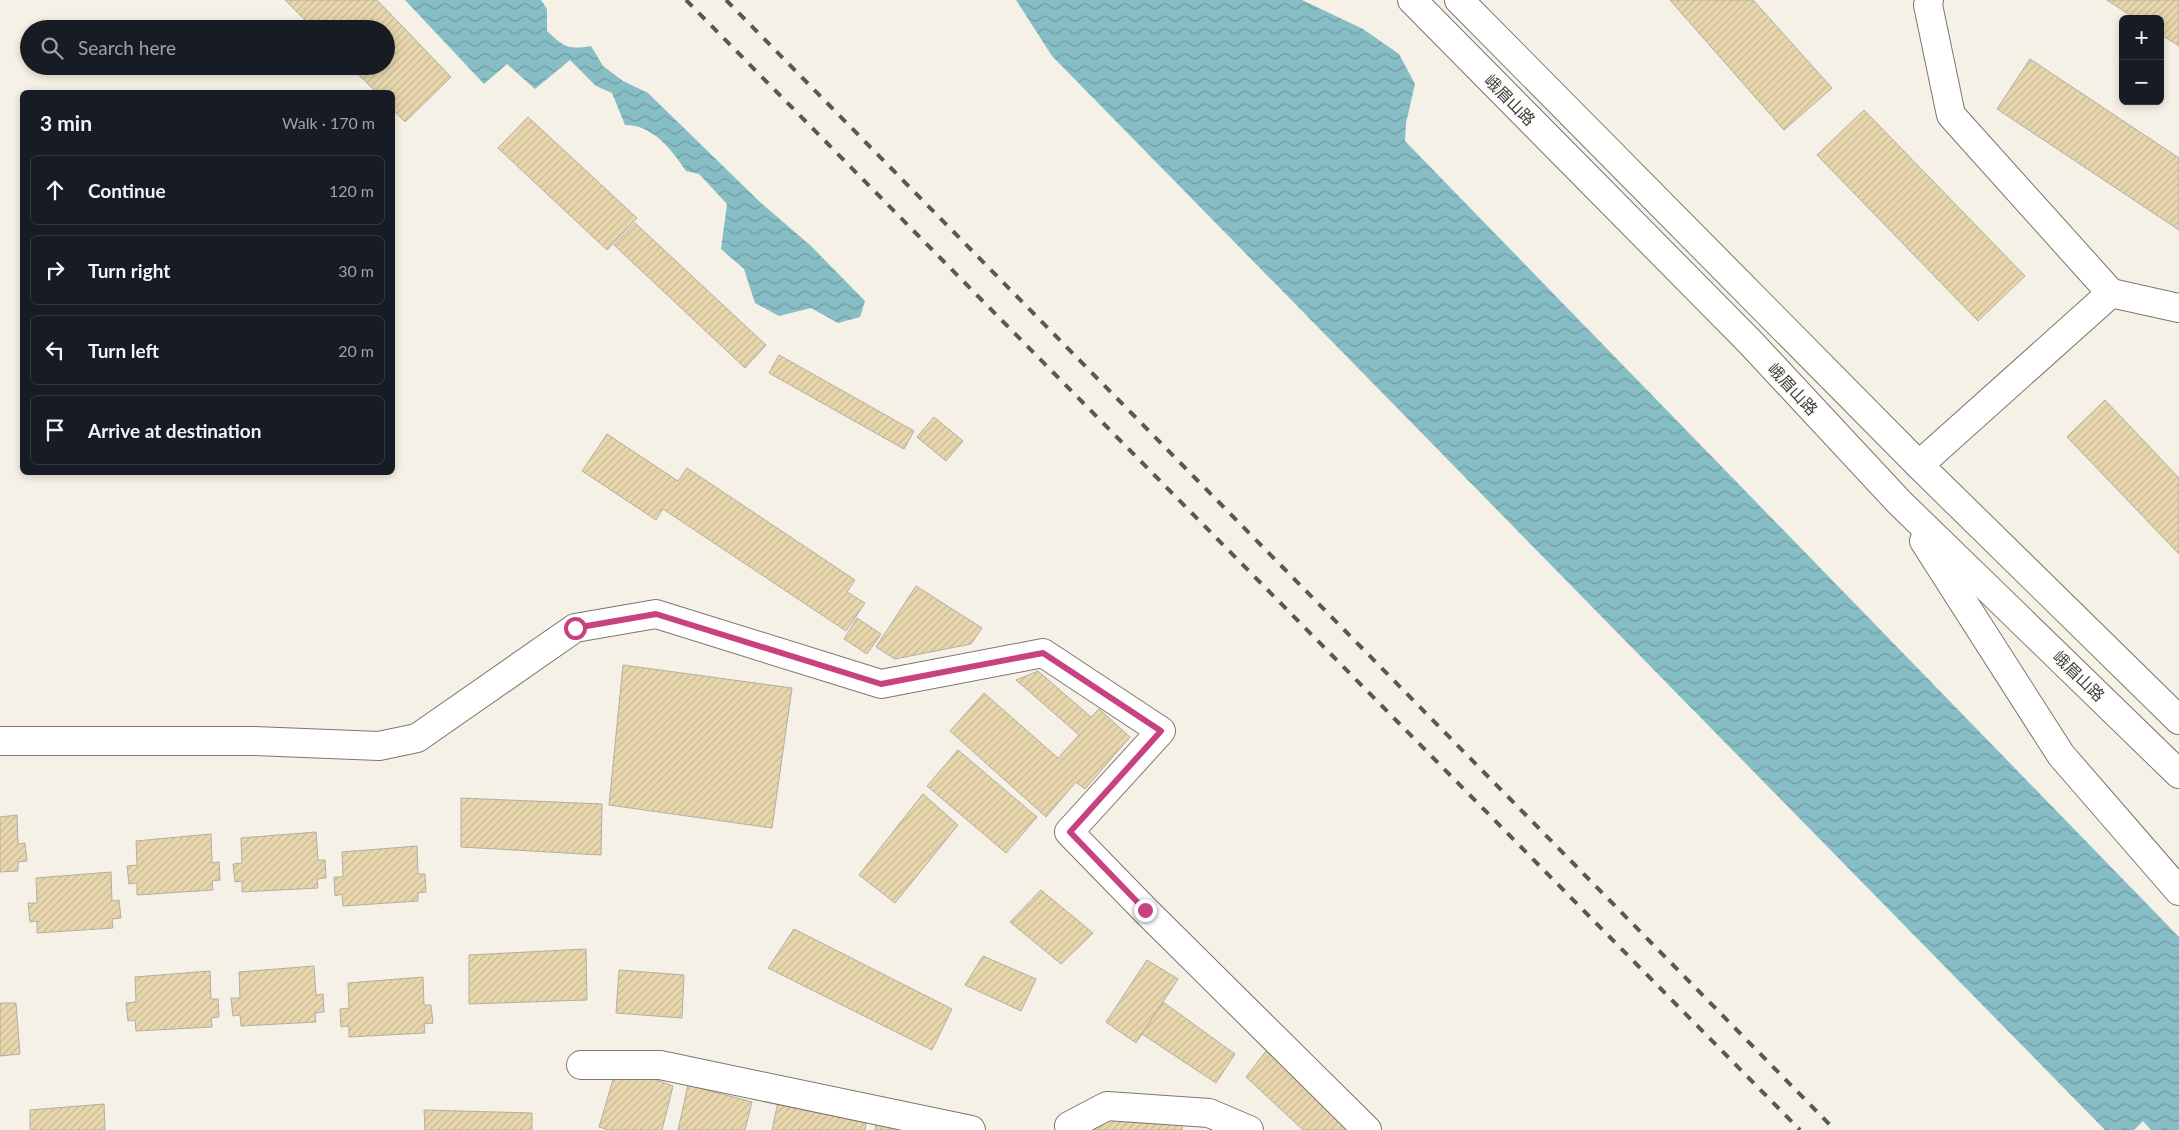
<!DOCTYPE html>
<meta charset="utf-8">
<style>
:root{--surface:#171b24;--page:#20242c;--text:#f1f3f6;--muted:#9ea1a6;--line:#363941}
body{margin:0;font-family:Lato,"Noto Sans SC",sans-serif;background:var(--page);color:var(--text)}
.controls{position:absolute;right:15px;top:15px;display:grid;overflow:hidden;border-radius:8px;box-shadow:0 2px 8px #0003}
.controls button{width:45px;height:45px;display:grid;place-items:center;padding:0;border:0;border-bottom:1px solid var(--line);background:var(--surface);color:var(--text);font:25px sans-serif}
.stop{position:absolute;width:15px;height:15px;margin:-11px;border:4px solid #c84181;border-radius:50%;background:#fff}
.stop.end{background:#c84181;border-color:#fff;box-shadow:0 1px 5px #0008}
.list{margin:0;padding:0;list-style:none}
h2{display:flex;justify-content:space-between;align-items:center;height:65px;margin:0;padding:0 20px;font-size:21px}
h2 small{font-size:16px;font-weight:400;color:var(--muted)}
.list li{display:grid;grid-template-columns:32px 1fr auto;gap:15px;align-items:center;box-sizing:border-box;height:70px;margin:0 10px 10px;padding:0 10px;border:1px solid var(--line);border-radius:8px}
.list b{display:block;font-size:19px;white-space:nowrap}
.list em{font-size:16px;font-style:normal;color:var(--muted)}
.icon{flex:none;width:28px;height:28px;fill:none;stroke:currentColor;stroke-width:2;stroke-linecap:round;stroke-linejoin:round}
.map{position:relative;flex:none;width:2179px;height:1130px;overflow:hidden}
.search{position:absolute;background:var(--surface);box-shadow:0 2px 8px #0003;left:20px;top:20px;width:375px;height:55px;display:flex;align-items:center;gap:12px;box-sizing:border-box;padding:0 18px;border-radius:28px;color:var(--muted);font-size:19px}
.panel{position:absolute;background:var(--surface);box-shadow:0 2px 8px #0003;left:20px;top:90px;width:375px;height:385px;border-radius:8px}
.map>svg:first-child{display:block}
</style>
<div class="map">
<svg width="2179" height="1130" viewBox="0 0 2179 1130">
<defs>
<pattern id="water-waves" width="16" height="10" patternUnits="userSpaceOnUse" patternTransform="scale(1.25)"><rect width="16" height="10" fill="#87bec5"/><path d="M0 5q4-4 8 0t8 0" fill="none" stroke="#709ca1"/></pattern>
<pattern id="building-hatch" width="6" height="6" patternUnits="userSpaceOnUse" patternTransform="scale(1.25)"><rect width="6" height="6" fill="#e8d6ac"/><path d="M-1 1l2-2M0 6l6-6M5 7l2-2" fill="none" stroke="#c8b995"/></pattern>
</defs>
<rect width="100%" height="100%" fill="#f5f1e6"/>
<g fill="url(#water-waves)">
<path d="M405 0H541L547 9V31C564 47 568 50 591 46L603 66 623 81 648 93 761 203 811 246 865 301 860 317 838 323 811 308 779 316 755 303 744 269 721 249 727 204 699 174 686 171C671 149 653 125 625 125L612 93 596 86 570 60 535 89 507 64 484 84Z"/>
<path d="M1016 0H1302L1363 29 1399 54 1415 84 1406 123 1405 141 2179 937V1130H2151L2143 1121 2134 1130H2105L1052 56Z"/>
</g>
<g fill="url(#building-hatch)" stroke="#b3afa5">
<path d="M285 0H377L451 77 405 122 392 109V92H376L350 66H386V29H314Z"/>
<path d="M1670 0H1753L1832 88 1784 130Z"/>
<path d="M2107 0H2179V46L2160 34V19H2136Z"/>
<path d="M2030 59 2179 158V230L1997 109Z"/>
<path d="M1864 110 2025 276 1978 321 1817 155Z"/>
<path d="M528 117 637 218 607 250 498 148Z"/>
<path d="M635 223 766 345 745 368 614 245Z"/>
<path d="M779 355 914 431 904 449 769 373Z"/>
<path d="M2105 400 2179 478V554L2067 437Z"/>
<path d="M934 417 963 441 946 461 917 437Z"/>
<path d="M607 434 678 481 687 468 855 580 847 592 865 603 846 631 663 509 656 520 582 471Z"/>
<path d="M916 586 982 628 971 644 895 659 876 647Z"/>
<path d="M857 618 881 634 867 654 844 639Z"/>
<path d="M623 665 792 688 772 828 609 805Z"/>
<path d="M1038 671 1091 717 1099 709 1130 737 1085 789 1076 782 1046 817 950 731 984 693 1058 758 1079 735 1016 680Z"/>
<path d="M958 750 1037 817 1006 853 927 786Z"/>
<path d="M923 794 958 825 895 903 859 875Z"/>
<path d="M461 798 602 804 601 855 461 847Z"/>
<path d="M17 815 18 844 25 843 27 861 18 862V871L0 872V817Z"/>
<path d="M316 832 318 860H325L326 878 317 879 318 888 242 892V881L235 882 233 864 242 863 241 838Z"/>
<path d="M211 834 212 863 219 862 220 880 212 881 213 890 137 895V883L129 884 127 866 137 865 136 841Z"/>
<path d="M417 846 418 874H425L426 892 418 893V901L343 906 342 894 335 896 334 877H343L342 852Z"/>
<path d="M111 872 112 901 119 900 121 918 112 919 113 928 37 933V921L30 922 28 903H37L36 878Z"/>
<path d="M1041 890 1093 933 1061 964 1010 922Z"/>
<path d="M794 929 952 1009 932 1050 768 968Z"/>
<path d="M586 949 587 1000 469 1004V955Z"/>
<path d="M983 956 1036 979 1021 1011 965 985Z"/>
<path d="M1147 960 1178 979 1136 1043 1106 1022Z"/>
<path d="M314 966 316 995 323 994 324 1012 315 1013 316 1022 241 1026 240 1015 233 1016 231 998H240L239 972Z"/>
<path d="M619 970 684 975 682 1018 616 1013Z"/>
<path d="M210 971 211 999H218L219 1017 211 1018 212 1027 136 1031 135 1020 128 1021 126 1003 136 1002 135 977Z"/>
<path d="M423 977 424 1005H431L433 1023 424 1024 425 1033 349 1037V1026L341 1027 340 1009 349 1008 348 983Z"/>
<path d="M1163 1002 1235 1054 1216 1083 1142 1034Z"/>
<path d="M0 1003H16L20 1054 0 1056Z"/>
<path d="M1266 1051 1352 1130H1303L1246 1077Z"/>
<path d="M617 1066 673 1086 662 1130H609L599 1127Z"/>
<path d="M688 1085 752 1102 745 1130H678Z"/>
<path d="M778 1102 866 1123 865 1130H772Z"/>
<path d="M104 1104 105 1130H30V1110Z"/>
<path d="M424 1110 532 1113V1130H425Z"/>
<path d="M1097 1112 1183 1121 1182 1130H1095Z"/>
<path d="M878 1115 937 1130H875Z"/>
</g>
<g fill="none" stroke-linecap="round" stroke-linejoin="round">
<g stroke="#7b776e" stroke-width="30">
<g id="minor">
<path d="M1412 0 1750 342 1899 502 2179 774"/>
<path d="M1459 0 1919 465 2179 720"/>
<path d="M2111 293 2179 308"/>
<path d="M1919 465 2111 293 1951 115 1928 5 1929 0"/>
<path d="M1924 541 2061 755 2179 891"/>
<path d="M0 741H254L379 746 417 738 575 628 656 614 881 684 1043 653 1161 731 1069 832 1145 910 1367 1130"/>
<path d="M581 1065H660L971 1130"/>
<path d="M1069 1126 1107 1106 1209 1113 1249 1130"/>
</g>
</g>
<use href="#minor" stroke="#fff" stroke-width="28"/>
<g stroke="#5a5852" stroke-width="4" stroke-dasharray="9 9" stroke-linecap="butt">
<path d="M686 0 1800 1130"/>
<path d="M726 0 1835 1130"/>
</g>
</g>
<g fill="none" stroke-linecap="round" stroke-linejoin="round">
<path stroke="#c84181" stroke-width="6" d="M575 628 656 614 881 684 1043 653 1161 731 1070 832 1145 910"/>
</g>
<g text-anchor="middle" stroke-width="5" stroke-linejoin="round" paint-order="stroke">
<g font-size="16" fill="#3f3d39" stroke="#fffefc">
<text transform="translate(1510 100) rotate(45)" y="6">峨眉山路</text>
<text transform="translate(1793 389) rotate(47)" y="6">峨眉山路</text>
<text transform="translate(2079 676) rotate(44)" y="6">峨眉山路</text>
</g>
</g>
</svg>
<div class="controls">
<button>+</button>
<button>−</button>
</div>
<div class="stop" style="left:575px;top:628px"></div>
<div class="stop end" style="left:1145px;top:910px"></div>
<div class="search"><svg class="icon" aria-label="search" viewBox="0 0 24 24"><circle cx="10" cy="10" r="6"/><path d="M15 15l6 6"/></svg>Search here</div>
<section class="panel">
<h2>3 min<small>Walk · 170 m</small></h2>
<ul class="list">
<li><svg class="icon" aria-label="ahead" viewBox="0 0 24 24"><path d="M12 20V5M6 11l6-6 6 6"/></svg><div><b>Continue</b></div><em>120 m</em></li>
<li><svg class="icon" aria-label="right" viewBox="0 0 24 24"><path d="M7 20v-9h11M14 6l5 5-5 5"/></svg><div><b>Turn right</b></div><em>30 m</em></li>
<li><svg class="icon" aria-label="left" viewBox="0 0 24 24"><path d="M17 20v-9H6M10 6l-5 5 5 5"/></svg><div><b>Turn left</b></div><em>20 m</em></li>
<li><svg class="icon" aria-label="arrive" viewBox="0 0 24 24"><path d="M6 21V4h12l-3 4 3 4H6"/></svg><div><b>Arrive at destination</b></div></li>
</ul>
</section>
</div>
